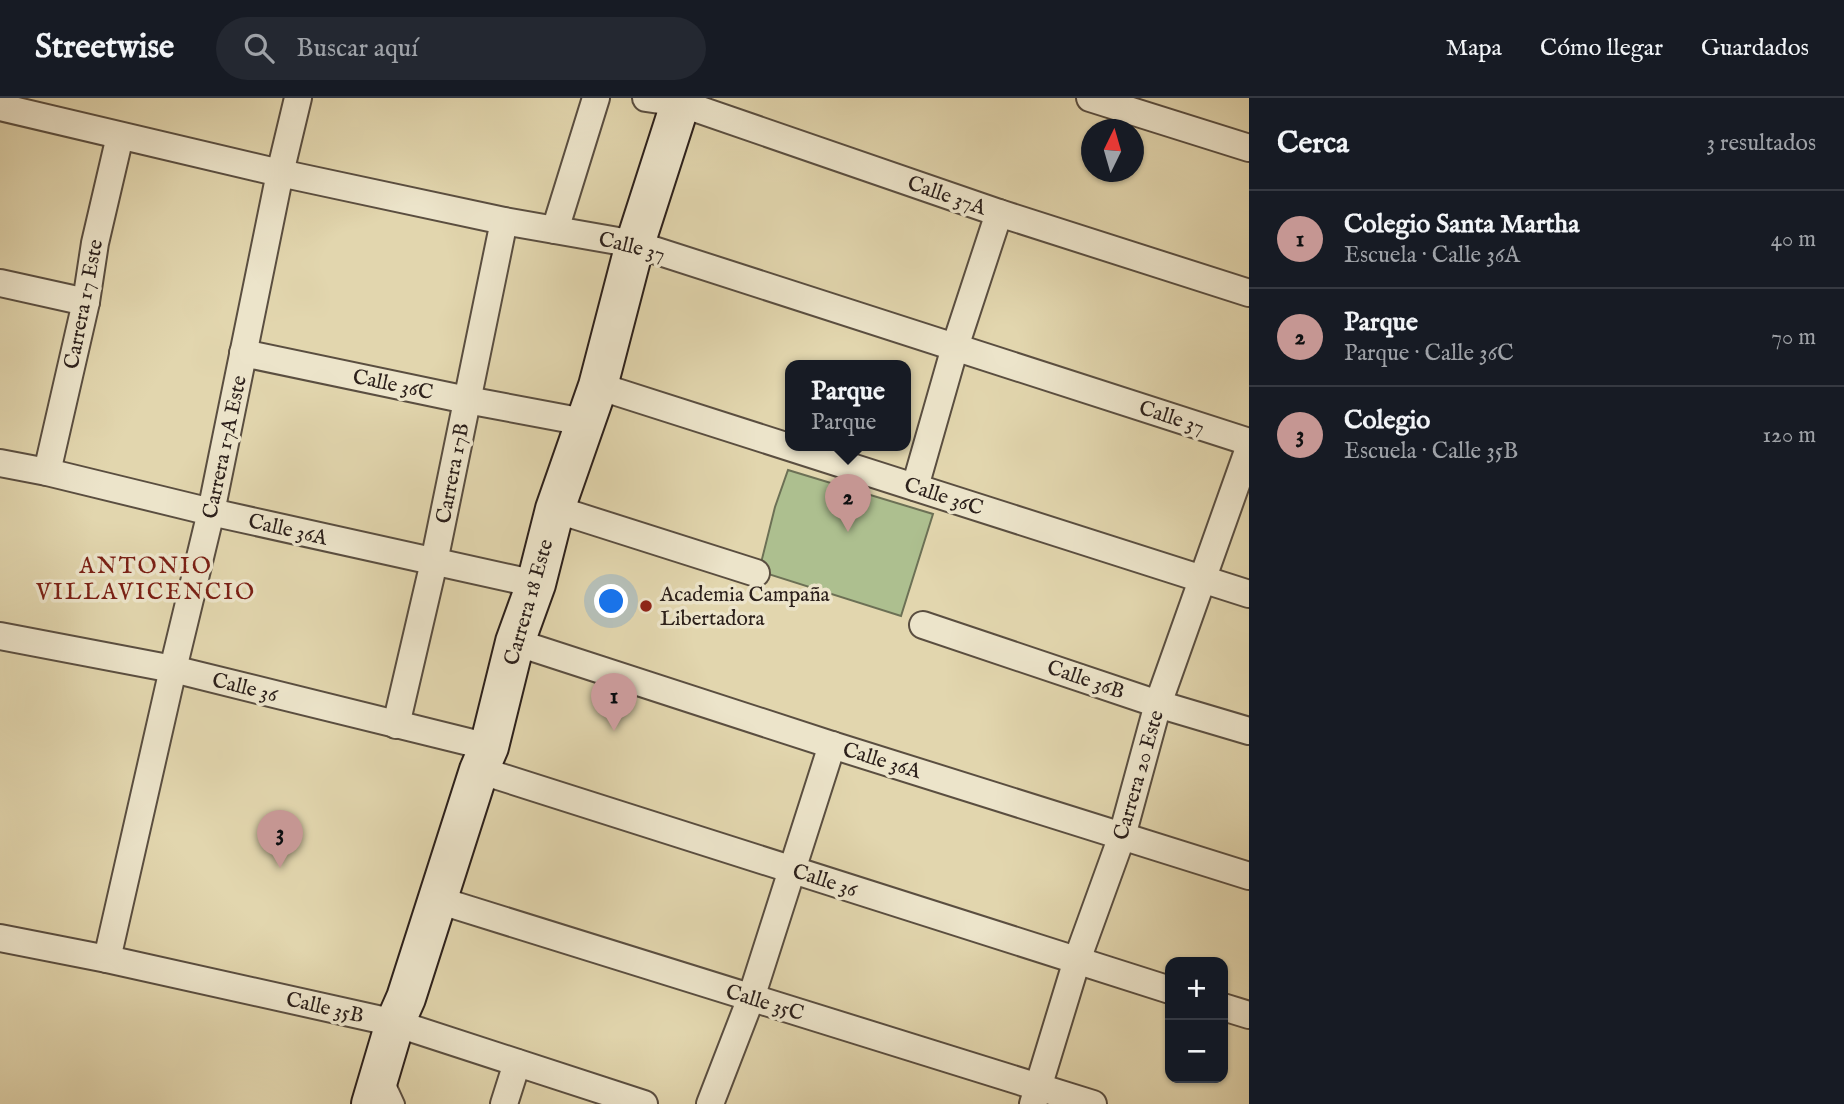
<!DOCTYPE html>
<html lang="es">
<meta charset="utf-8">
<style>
:root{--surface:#171b24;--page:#242831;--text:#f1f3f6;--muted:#9ea1a6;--line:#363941;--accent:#c59692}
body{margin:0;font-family:"IM FELL English",serif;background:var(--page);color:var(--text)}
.controls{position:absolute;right:21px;bottom:21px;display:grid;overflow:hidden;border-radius:14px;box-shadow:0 2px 5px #0004}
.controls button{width:63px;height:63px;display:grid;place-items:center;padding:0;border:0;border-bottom:2px solid var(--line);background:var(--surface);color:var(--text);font:35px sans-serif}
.compass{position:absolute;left:1081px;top:21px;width:63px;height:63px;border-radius:50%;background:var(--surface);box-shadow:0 2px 5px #0004;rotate:5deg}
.you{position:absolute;left:612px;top:504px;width:24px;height:24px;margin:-18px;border:5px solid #fff;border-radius:50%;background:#1a73e8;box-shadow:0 0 0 10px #1a73e833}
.badge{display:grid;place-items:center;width:46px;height:46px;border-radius:50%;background:var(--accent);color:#111;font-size:23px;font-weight:700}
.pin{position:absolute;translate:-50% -58px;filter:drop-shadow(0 2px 4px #0008)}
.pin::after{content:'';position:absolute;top:37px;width:24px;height:21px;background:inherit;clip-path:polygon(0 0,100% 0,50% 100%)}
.popup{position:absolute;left:785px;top:262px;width:126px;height:91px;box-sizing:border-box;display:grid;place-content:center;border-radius:14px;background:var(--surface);filter:drop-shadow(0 2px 5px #0005);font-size:23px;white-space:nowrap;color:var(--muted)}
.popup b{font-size:26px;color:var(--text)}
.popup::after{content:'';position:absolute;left:50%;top:100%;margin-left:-14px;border:14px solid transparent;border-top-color:var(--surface)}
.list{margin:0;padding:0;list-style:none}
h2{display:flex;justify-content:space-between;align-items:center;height:91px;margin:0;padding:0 28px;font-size:30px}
h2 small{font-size:23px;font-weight:400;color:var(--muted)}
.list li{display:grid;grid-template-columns:46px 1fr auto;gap:21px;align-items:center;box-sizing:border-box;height:98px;padding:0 28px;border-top:2px solid var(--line)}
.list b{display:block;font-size:26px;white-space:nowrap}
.list p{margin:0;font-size:23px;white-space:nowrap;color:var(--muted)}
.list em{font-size:23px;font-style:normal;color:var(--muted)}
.icon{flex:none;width:38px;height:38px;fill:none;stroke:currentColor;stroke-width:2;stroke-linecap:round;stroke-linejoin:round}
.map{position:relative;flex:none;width:1249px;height:1006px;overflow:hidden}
header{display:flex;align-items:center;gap:42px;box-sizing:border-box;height:98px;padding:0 35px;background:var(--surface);border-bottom:2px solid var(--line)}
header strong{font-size:33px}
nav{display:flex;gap:38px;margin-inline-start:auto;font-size:24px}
.search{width:490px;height:63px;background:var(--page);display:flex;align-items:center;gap:18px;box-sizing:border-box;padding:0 24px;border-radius:38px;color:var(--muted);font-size:26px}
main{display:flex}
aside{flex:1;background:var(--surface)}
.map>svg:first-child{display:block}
</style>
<header>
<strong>Streetwise</strong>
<div class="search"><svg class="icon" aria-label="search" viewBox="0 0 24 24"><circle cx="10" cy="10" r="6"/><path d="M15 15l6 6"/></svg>Buscar aquí</div>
<nav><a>Mapa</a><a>Cómo llegar</a><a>Guardados</a></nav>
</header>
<main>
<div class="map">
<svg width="1249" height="1006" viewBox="0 0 1249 1006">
<rect width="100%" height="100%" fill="#e2d6ae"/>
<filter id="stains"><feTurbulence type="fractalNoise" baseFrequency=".00286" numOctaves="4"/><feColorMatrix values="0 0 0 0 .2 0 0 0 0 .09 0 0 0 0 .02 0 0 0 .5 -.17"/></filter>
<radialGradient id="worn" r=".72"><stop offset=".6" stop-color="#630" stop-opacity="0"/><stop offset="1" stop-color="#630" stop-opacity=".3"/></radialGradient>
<path fill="#adbf8f" stroke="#6c7055" stroke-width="2" d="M788 372 933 416 901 518 759 473 775 409Z"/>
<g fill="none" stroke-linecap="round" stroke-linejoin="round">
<g stroke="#5a4e40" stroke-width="18">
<path id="lane" d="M386 982 397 1006"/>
</g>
<g stroke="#5a4e40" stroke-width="30">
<g id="street">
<path d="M646 0 680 5 999 115 1249 195"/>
<path d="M1090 0 1249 50"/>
<path d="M0 9 280 75 504 123 635 146 1249 344"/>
<path d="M555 132 596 0"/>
<path d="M0 185 86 204"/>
<path d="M243 255 467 302 584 324"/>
<path d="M598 288 1249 496"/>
<path d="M0 365 47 374 211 414 536 486"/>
<path d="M47 374 86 204 95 145 120 38"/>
<path d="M915 389 955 249 999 115"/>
<path d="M555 411 756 475"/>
<path d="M923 527 1158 606 1249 633"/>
<path d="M0 538 173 571 489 649"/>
<path d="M515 544 832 647 1249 778"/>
<path d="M396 627 434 464 504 123"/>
<path d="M479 672 1170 892"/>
<path d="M438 802 1093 1006"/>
<path d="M0 840 107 861 395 925 644 1006"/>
<path d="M107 861 173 571 211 414 280 75 298 0"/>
<path d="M1223 909 1249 917"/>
<path d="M504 1006 517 965"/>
<path d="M710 1006 751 900 832 647"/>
<path d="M1033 1006 1077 862 1122 738 1158 606 1249 350"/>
</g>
</g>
<g stroke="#2c201b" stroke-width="42">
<path id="secondary" d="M371 1006 395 925 406 900 479 672 489 649 515 544 536 486 555 411 598 288 635 146 682 0"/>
</g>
<use href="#lane" stroke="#ece4ca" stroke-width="14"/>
<use href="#street" stroke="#ece4ca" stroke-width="26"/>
<use href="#secondary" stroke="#ece4ca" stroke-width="38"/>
</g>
<circle fill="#8f2418" stroke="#ece4ca" stroke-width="2.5" cx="646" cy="508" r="7"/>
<g text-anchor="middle" stroke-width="7" stroke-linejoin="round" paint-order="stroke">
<g font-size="21" fill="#2c201b" stroke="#ece4ca">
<text transform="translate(947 97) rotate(19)" y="7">Calle 37A</text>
<text transform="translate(632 148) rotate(14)" y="7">Calle 37</text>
<text transform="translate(83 206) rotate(-79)" y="7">Carrera 17 Este</text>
<text transform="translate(393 286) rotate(12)" y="7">Calle 36C</text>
<text transform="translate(1172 319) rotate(18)" y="7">Calle 37</text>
<text transform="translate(224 349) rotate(-78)" y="7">Carrera 17A Este</text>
<text transform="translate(452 375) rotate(-79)" y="7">Carrera 17B</text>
<text transform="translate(944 398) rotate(18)" y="7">Calle 36C</text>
<text transform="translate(288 431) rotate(13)" y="7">Calle 36A</text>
<text transform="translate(528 504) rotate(-74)" y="7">Carrera 18 Este</text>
<text transform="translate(1086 581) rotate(19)" y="7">Calle 36B</text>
<text transform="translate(245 589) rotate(14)" y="7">Calle 36</text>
<text transform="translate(882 662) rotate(17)" y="7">Calle 36A</text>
<text transform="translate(1138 677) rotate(-74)" y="7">Carrera 20 Este</text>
<text transform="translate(825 782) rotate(18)" y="7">Calle 36</text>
<text transform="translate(765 904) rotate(17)" y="7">Calle 35C</text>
<text transform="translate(325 909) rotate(13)" y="7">Calle 35B</text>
</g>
<g font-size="21" fill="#2c201b" stroke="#ece4ca" text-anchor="start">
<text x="660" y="503">Academia Campaña<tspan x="660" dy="24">Libertadora</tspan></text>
</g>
<g font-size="23" letter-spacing="2" fill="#7a1f14" stroke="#ece4ca">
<text x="146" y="475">ANTONIO<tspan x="146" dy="26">VILLAVICENCIO</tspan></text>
</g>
</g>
<rect width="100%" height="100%" filter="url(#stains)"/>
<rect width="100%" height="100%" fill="url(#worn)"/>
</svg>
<div class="controls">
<button>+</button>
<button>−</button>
</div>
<svg class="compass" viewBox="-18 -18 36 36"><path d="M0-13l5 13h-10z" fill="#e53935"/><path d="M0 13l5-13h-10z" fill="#9ea1a6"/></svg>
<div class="you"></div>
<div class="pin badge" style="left:614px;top:633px">1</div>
<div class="pin badge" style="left:848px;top:434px">2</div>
<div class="popup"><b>Parque</b>Parque</div>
<div class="pin badge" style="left:280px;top:770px">3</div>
</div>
<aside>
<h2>Cerca<small>3 resultados</small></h2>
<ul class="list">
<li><span class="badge">1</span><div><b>Colegio Santa Martha</b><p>Escuela · Calle 36A</p></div><em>40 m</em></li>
<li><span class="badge">2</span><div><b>Parque</b><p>Parque · Calle 36C</p></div><em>70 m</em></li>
<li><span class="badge">3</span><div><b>Colegio</b><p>Escuela · Calle 35B</p></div><em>120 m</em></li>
</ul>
</aside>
</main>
